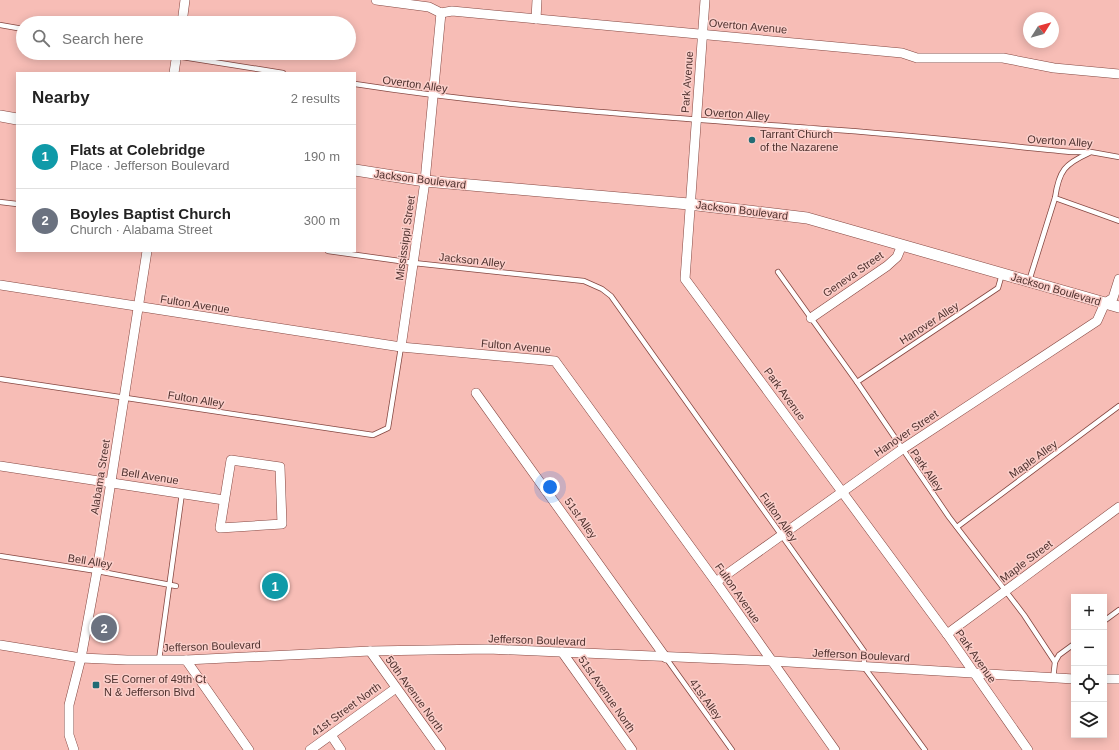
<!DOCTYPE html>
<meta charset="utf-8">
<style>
:root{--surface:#fff;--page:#f6f6f6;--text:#222;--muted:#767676;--line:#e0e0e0;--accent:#226c75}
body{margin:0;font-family:Arial,sans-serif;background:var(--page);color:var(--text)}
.controls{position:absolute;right:12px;bottom:12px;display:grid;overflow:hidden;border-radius:0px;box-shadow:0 2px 10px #0003}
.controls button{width:36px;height:36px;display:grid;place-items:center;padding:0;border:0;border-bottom:1px solid var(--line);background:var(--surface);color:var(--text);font:20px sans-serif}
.compass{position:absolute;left:1023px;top:12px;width:36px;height:36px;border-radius:50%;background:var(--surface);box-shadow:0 2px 10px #0003;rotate:53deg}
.you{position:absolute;left:550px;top:487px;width:14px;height:14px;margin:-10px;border:3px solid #fff;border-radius:50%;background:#1a73e8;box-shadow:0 0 0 6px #1a73e833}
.badge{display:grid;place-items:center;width:26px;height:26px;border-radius:50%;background:var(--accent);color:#fff;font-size:13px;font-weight:700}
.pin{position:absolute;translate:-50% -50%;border:2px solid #fff;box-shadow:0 1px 4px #0006}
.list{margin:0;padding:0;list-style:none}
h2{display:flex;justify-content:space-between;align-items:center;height:52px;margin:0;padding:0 16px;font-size:17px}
h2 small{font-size:13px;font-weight:400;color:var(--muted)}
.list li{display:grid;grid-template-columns:26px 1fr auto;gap:12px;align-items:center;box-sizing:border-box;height:64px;padding:0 16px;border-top:1px solid var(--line)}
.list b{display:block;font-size:15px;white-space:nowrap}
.list p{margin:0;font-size:13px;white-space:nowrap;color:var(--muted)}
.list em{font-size:13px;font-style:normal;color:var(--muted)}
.icon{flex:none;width:22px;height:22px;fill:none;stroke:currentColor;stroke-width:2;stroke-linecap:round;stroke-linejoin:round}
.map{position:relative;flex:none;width:1119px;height:750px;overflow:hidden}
.search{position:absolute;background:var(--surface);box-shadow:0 2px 10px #0003;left:16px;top:16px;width:340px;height:44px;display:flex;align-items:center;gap:10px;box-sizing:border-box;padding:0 14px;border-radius:22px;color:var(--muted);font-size:15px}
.panel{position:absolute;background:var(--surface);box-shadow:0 2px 10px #0003;left:16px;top:72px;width:340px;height:180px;border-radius:0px}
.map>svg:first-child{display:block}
</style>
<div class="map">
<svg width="1119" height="750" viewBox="0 0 1119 750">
<rect width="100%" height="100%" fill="#f7bdb6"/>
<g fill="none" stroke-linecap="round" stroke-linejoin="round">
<g stroke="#854741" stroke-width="6">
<g id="service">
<path d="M0 25 23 29"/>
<path d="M157 53 283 73"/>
<path d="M355 84C510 108 666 117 822 129 905 134 988 144 1071 152H1091L1119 157"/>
<path d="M1089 153C1065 164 1059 170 1055 198L1119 221"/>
<path d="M0 202 17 204"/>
<path d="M328 251 414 263 584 281 602 289 611 296 864 651V667L925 750"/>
<path d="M778 272 857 382 949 517 1024 615 1055 662 1053 679"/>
<path d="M1029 281 1055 198"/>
<path d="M0 379 373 435 388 428 401 347"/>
<path d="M857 382 998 288 1002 274"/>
<path d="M957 527 1119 406"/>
<path d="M0 556 97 571 176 586"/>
<path d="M1104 621 1119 610"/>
<path d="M666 658 732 750"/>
<path d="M159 660 182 493"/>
<path d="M1055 662 1059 655 1074 644"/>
</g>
</g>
<g stroke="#854741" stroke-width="10">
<g id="minor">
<path d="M376 0 429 7 441 13 452 11 902 53 917 58H1003L1054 68 1119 74"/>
<path d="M705 0 685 279 947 634 1028 750"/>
<path d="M536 19 537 0"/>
<path d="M182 23 185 0"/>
<path d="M174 73 177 53"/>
<path d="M0 285 401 347 555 361 716 582 835 750"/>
<path d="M811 318 887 266 897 257 902 245"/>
<path d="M401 347 425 181 441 13"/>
<path d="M476 393 666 658"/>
<path d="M231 460 280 467 282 524 220 528Z"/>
<path d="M0 466 224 500"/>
<path d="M716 582 901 450 1097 321 1105 303 1113 298 1119 279"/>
<path d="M947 634 1119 507"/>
<path d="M0 645 81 658 127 660H186L370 651 488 649 772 661 1074 679"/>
<path d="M370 651 441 750"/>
<path d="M562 652 632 750"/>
<path d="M186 660 249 750"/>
<path d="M1104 679H1119"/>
<path d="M331 735 341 750"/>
<path d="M74 750 69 735V705L81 658 97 571 147 251"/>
<path d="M310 750 396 688"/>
</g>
</g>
<g stroke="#854741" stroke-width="12">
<g id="tertiary">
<path d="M0 116 17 119"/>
<path d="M355 170 425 181 689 204 807 218 1119 307"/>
</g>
</g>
<use href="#service" stroke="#fff" stroke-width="4.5"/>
<use href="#minor" stroke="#fff" stroke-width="9"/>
<use href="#tertiary" stroke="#fff" stroke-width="11"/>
</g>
<g fill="#226c75" stroke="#fbcec9" stroke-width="1.5">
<circle cx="752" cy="140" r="4"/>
<rect x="92" y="681" width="8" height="8" rx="2"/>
</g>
<g text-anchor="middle" stroke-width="3" stroke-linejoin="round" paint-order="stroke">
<g font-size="11" fill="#4f322f" stroke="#fbcec9">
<text transform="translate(748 26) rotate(5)" y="4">Overton Avenue</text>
<text transform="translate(687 82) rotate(-86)" y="4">Park Avenue</text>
<text transform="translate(415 84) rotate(8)" y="4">Overton Alley</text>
<text transform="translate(737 114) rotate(4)" y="4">Overton Alley</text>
<text transform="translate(1060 141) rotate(4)" y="4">Overton Alley</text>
<text transform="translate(420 179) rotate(7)" y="4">Jackson Boulevard</text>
<text transform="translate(742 210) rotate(7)" y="4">Jackson Boulevard</text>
<text transform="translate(405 238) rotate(-82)" y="4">Mississippi Street</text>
<text transform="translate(472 260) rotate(6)" y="4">Jackson Alley</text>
<text transform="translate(853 274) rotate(-35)" y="4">Geneva Street</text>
<text transform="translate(1056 289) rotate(16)" y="4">Jackson Boulevard</text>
<text transform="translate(195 304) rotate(9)" y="4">Fulton Avenue</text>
<text transform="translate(929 323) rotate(-33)" y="4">Hanover Alley</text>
<text transform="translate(516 346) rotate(5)" y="4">Fulton Avenue</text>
<text transform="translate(785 394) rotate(54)" y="4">Park Avenue</text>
<text transform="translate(196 399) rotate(9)" y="4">Fulton Alley</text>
<text transform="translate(906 433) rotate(-34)" y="4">Hanover Street</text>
<text transform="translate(1033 459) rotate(-36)" y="4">Maple Alley</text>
<text transform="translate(927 470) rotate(55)" y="4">Park Alley</text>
<text transform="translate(150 476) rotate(9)" y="4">Bell Avenue</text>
<text transform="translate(100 477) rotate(-81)" y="4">Alabama Street</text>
<text transform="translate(779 517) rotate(55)" y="4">Fulton Alley</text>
<text transform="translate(581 518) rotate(54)" y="4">51st Alley</text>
<text transform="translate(90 561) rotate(9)" y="4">Bell Alley</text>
<text transform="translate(1026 561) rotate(-37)" y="4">Maple Street</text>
<text transform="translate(738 593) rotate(55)" y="4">Fulton Avenue</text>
<text transform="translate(537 640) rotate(2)" y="4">Jefferson Boulevard</text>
<text transform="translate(212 646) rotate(-2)" y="4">Jefferson Boulevard</text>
<text transform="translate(861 655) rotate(3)" y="4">Jefferson Boulevard</text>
<text transform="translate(976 656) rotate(55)" y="4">Park Avenue</text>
<text transform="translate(415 694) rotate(54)" y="4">50th Avenue North</text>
<text transform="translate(607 694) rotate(55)" y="4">51st Avenue North</text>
<text transform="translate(706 699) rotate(54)" y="4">41st Alley</text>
<text transform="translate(346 709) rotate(-36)" y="4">41st Street North</text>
</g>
<g font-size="11" fill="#4f322f" stroke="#fbcec9" text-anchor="start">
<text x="760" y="138">Tarrant Church<tspan x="760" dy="13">of the Nazarene</tspan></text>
<text x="104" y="683">SE Corner of 49th Ct<tspan x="104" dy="13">N &amp; Jefferson Blvd</tspan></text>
</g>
</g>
</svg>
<div class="controls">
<button>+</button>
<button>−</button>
<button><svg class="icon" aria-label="locate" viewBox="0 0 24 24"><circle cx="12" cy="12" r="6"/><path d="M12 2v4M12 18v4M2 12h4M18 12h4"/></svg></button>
<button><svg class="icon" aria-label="layers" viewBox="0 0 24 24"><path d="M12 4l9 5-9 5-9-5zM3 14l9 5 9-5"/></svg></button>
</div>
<svg class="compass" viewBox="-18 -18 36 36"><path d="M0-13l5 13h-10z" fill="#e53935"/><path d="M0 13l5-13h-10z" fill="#767676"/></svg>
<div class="you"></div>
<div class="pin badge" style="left:275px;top:586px;background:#0f9aa8">1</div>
<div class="pin badge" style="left:104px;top:628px;background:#6b7280">2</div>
<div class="search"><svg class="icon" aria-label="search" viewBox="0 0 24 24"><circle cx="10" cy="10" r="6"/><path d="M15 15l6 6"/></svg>Search here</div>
<section class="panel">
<h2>Nearby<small>2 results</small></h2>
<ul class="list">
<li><span class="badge" style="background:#0f9aa8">1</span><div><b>Flats at Colebridge</b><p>Place · Jefferson Boulevard</p></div><em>190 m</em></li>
<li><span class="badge" style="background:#6b7280">2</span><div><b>Boyles Baptist Church</b><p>Church · Alabama Street</p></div><em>300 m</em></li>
</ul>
</section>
</div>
